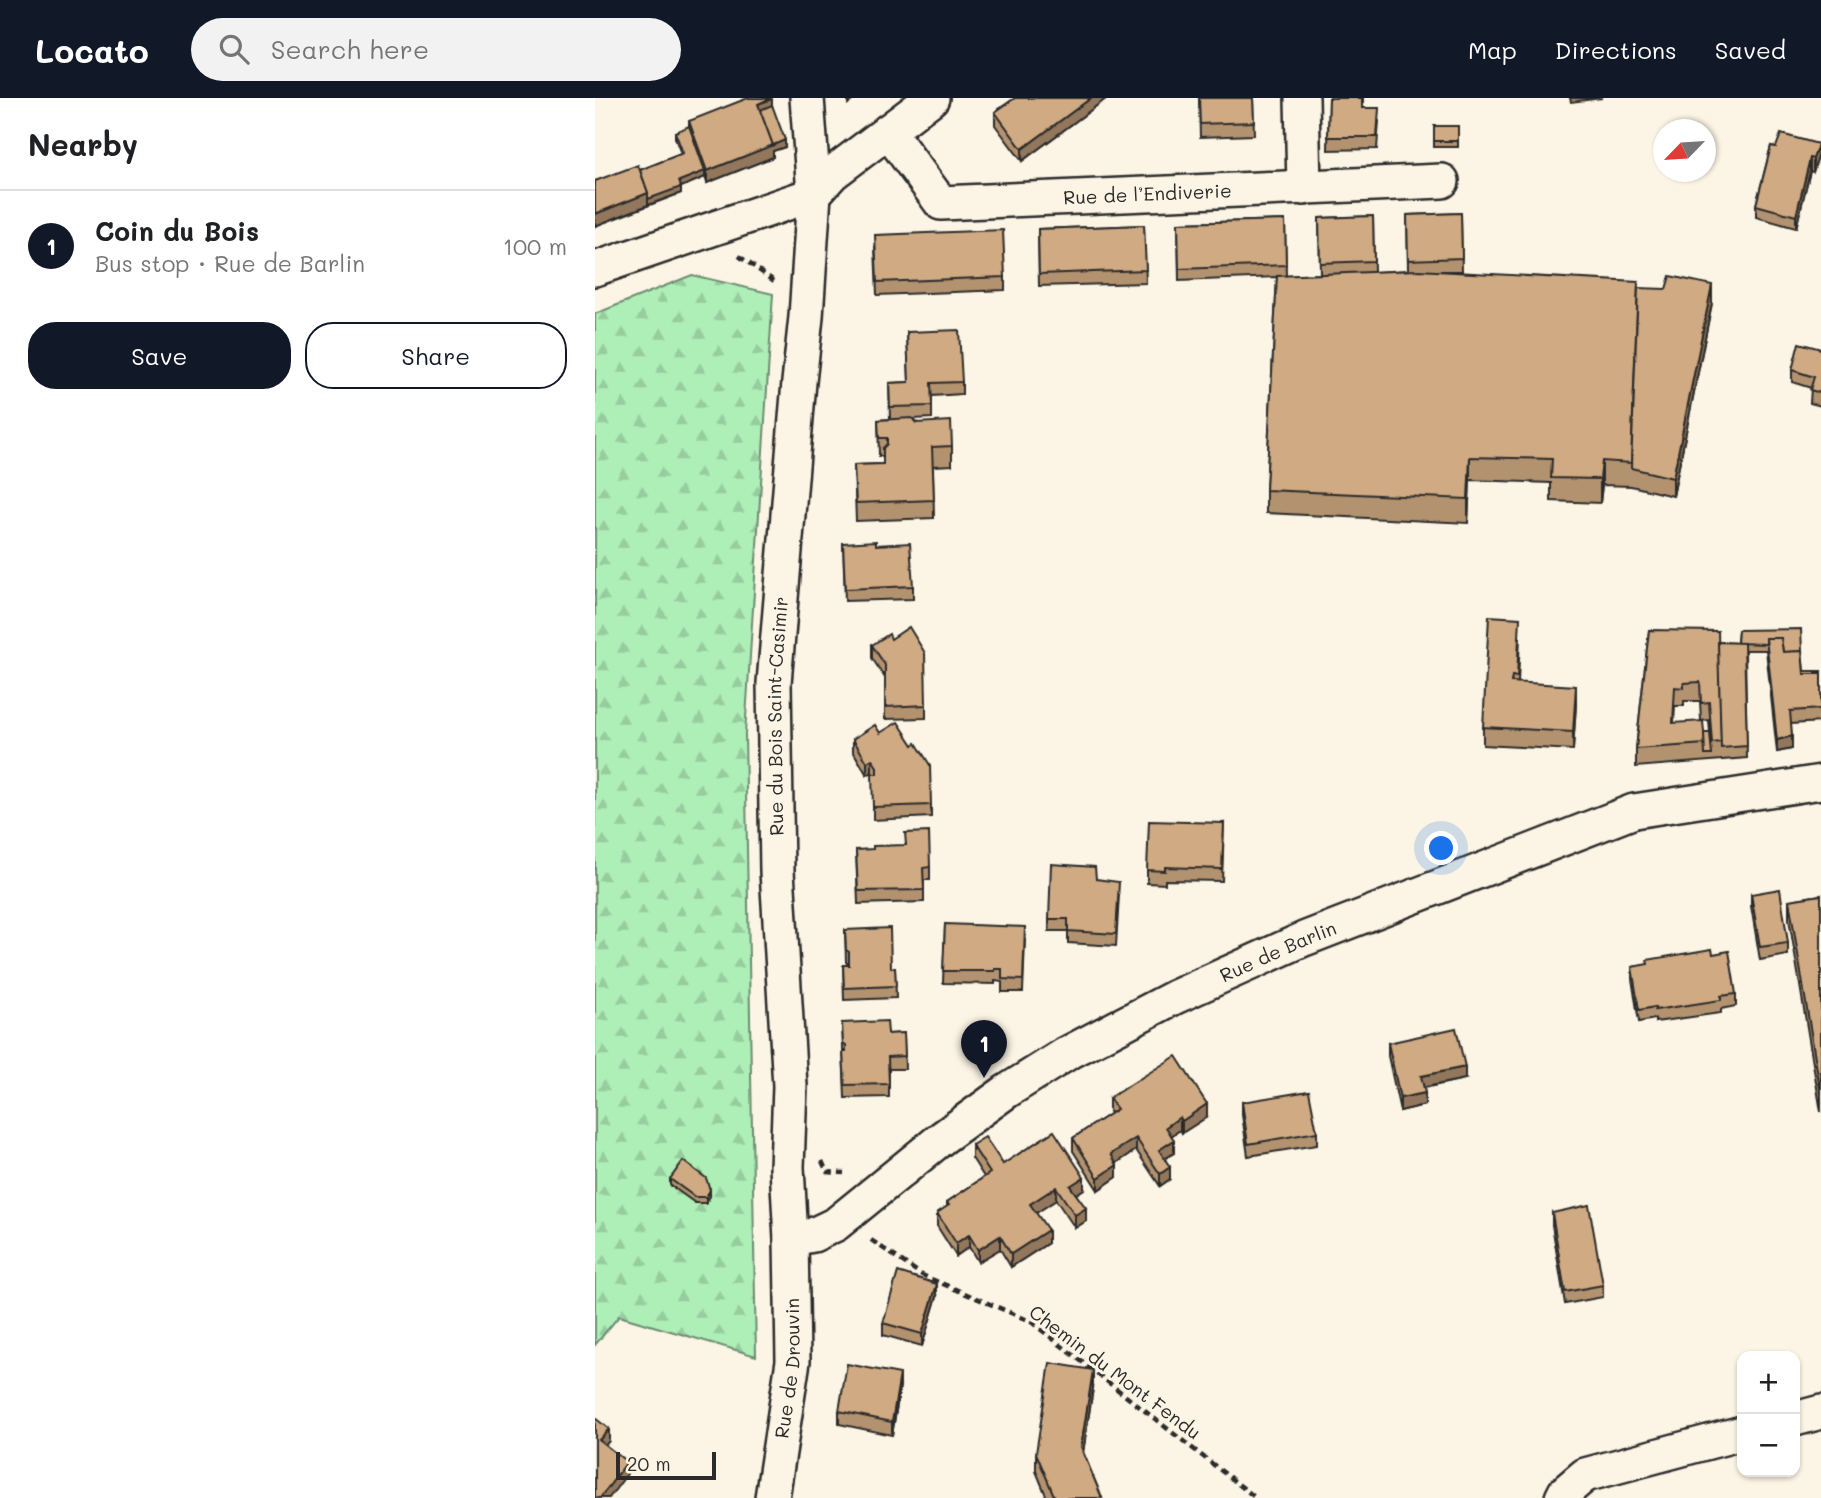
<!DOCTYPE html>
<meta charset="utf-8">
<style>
:root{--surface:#fff;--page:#f2f2f2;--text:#202124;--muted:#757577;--line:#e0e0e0;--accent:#111827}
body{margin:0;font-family:Mali,sans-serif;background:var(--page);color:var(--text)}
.controls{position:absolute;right:21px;bottom:21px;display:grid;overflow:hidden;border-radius:14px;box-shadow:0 2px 5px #0004}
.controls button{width:63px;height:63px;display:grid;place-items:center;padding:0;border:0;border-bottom:2px solid var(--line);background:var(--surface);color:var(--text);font:35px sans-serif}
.compass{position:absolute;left:1058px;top:21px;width:63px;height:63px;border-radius:50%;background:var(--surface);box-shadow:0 2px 5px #0004;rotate:245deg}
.scale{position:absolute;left:21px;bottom:18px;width:100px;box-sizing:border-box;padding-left:7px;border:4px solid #2b2b2b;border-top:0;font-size:19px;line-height:24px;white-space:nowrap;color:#2b2b2b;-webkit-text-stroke:5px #fcf5e5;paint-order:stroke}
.you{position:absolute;left:847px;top:751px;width:24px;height:24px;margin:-18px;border:5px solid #fff;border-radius:50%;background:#1a73e8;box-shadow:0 0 0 10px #1a73e833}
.badge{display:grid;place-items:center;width:46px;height:46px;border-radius:50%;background:var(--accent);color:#fff;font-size:23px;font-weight:700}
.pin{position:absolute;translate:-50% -58px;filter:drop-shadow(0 2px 4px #0008)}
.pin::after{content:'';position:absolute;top:37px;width:24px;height:21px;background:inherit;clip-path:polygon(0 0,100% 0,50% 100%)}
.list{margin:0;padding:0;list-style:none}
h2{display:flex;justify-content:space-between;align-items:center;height:91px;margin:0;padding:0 28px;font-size:30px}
h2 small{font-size:23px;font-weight:400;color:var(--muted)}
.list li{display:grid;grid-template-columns:46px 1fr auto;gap:21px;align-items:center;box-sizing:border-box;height:112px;padding:0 28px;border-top:2px solid var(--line)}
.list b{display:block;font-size:26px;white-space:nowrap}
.list p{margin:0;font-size:23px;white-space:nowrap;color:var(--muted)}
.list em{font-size:23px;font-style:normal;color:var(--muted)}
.actions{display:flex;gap:14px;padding:21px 28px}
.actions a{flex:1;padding:16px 0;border:2px solid var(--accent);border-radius:28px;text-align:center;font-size:24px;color:var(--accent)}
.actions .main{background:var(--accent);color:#fff}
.icon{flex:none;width:38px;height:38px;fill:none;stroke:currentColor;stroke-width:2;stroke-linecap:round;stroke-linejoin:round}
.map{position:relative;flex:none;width:1226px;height:1400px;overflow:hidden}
header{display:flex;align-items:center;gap:42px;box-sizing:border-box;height:98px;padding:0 35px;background:var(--accent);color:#fff}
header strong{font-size:33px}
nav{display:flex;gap:38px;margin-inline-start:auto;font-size:24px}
.search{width:490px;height:63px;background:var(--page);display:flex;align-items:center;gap:18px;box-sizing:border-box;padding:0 24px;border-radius:38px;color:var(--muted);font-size:26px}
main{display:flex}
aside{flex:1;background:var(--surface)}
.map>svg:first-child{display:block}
</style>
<header>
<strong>Locato</strong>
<div class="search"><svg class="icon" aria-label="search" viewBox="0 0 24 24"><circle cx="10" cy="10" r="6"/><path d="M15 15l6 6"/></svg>Search here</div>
<nav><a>Map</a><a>Directions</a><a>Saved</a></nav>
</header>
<main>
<aside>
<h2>Nearby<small></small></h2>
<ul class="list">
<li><span class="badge">1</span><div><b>Coin du Bois</b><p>Bus stop · Rue de Barlin</p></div><em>100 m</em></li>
</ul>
<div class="actions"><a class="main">Save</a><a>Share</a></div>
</aside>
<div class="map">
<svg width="1226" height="1400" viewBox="0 0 1226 1400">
<defs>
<pattern id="forest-firs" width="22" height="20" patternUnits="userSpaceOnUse" patternTransform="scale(1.75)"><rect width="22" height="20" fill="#aeeeb7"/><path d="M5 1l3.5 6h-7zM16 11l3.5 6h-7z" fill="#96cc9e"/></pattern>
</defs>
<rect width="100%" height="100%" fill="#fcf5e5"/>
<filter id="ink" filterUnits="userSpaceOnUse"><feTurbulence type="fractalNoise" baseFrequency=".0143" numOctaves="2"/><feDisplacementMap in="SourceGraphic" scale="14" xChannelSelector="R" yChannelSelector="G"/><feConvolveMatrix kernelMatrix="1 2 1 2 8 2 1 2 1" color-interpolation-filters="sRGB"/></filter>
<g filter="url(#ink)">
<path fill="url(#forest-firs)" stroke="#6c8c71" stroke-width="2" d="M97 177 178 196 150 636 161 1258 24 1218 0 1247V216Z"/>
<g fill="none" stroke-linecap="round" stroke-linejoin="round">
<g stroke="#2b2b2b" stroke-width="38">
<g id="minor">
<path d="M707 0 709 90"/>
<path id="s1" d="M293 33 346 105 847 83"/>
<path d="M0 171 219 96 238 75 337 0"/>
<path id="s2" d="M196 1141 218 1137 241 1126 347 1040 412 993 471 956 580 899 709 841 1039 713 1226 684"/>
<path d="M1200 1321 1226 1314"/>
<path id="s3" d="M177 1400 198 1263 196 1141 192 1069 195 988 182 773 179 585 204 284 211 219 219 96 212 0"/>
<path d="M967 1400 970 1394 990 1377 1147 1335"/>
</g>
</g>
<g stroke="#2b2b2b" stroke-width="4.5" stroke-dasharray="7 5" stroke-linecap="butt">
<path d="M144 158 179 183"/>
<path d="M227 1063 232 1074 249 1075"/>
<path d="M276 1142 327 1177 435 1223 661 1400"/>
</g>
<use href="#minor" stroke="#fcf5e5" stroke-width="33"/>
</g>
<g fill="#b39270" stroke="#2b2b2b" stroke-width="2" fill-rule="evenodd">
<path d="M420 0H512L427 63 400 27V14Z"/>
<path d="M604 0H658L659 37 605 39Z"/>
<path d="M734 0H768V10L784 23 782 51 733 52Z"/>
<path d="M975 0H1007L976 4Z"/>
<path d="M177 7 190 49 178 53V59L112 85 110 79 86 89V95L0 128V83L45 72 86 56 80 40V34L94 29V23Z"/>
<rect x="839" y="28" width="24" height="21"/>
<path d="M1176 48 1223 58 1218 74 1215 73 1201 130 1161 119V107Z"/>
<path d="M866 115 867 173H846L1043 190 1117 205 1078 398 1036 388 1007 387 1005 405 956 403V385L875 382 873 425 671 415V392L682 179 584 183 583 125 690 122 691 178 725 176 724 120 778 118 779 174 813 172 812 117Z"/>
<path d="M549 127 551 185 444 188 443 131Z"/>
<path d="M280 149 410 179V192L282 197Z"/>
<path d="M312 234 367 284V296L337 298V320L317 321 357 348V367L338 368 339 420 261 423 259 367 288 366V358H284L283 322 295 321 294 285 314 284Z"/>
<path d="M1226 251V308L1215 305 1216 290 1197 284V272Z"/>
<path d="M248 445 281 447 318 488V501L250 503Z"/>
<path d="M1054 532 1123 544 1142 545 1143 532 1207 553 1209 573H1226V624L1196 626 1197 651 1182 654 1171 552H1150L1152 660 1041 669V651ZM1089 603H1105L1106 623 1114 622 1115 635H1109L1079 625 1080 608H1089Z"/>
<path d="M925 539 923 585 981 606 978 652 888 647V629Z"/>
<path d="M277 547 331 607V620L290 621V580L277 560Z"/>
<path d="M285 635 336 707V719L278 722V676L277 674 272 677 258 653V641Z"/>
<path d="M629 725 627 783 570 782V786L552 785V772Z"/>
<path d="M261 752 335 769V782H329V804L263 806Z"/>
<path d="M1156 796 1193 845V857L1165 862 1156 808Z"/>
<path d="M524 797 521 848 473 845V833H454V821Z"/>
<path d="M1226 797V1014L1194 821V802Z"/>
<path d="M350 826 430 842 428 894H407V884L400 883V886L348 885Z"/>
<path d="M250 832 296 870H300L301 900 249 902 248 867H254L251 864Z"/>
<path d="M1118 856 1141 896V908L1126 911V915L1060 924V921L1044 924 1037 881V869Z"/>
<path d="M247 925 293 936 309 935 310 971H294V999L250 1000Z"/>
<path d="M793 945 870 981 829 990 830 1007 805 1013 793 958Z"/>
<path d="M514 1000 612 1019 587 1035 585 1032 576 1038 579 1055 570 1060 575 1081 565 1088 541 1052 521 1065 522 1079 503 1092 478 1053V1040L516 1015 514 1012Z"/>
<path d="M647 1004 722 1034V1047L653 1058 647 1017Z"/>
<path d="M377 1047 408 1066 489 1091 481 1096 491 1123 480 1130 461 1102 441 1115 453 1145 416 1169 405 1151 383 1164 374 1149 361 1158 342 1128V1115L352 1109V1104L389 1079 377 1060Z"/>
<path d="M75 1081 115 1098 111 1105H100L75 1087Z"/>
<path d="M957 1115 1008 1187V1199L970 1206 957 1127Z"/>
<path d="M342 1198 327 1248 288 1237V1225Z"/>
<path d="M305 1288 297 1337 244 1326V1313Z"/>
<path d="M498 1290 488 1354 507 1400H452L441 1373V1355Z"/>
</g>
<g fill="#92775b" stroke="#2b2b2b" stroke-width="2">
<path d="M253 0H261L253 6Z"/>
<path d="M496 0H512L427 63V51Z"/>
<path d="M177 1V13L165 18 163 6Z"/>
<path d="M190 42V49L178 53V59L112 85V73Z"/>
<path d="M1223 46V58L1218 74V61Z"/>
<path d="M1215 60V73L1201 130V118Z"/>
<path d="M110 73V79L86 89V95L53 107V101L84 83Z"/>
<path d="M53 95V107L0 128V116Z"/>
<path d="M1117 187V205L1078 398V380Z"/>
<path d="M875 359V382L873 425V401Z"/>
<path d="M1007 363V387L1005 405V381Z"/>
<path d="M981 588V606L978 652V634Z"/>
<path d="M1197 638V651L1182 654V642Z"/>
<path d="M277 661V674L272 677V664Z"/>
<path d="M870 969V981L826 990V978Z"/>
<path d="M830 995V1007L805 1013V1000Z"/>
<path d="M612 1006V1019L587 1035V1023Z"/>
<path d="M585 1019V1032L571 1041V1029Z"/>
<path d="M541 1040V1052L516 1069V1056Z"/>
<path d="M579 1042V1055L564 1064V1052Z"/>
<path d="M522 1067V1079L503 1092V1080Z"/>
<path d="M575 1069V1081L565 1088V1076Z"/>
<path d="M489 1079V1091L475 1100V1088Z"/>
<path d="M461 1089V1102L435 1119V1106Z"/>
<path d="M115 1092V1098L111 1105V1099Z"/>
<path d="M491 1110V1123L480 1130V1117Z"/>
<path d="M453 1132V1145L416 1169V1156Z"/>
<path d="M374 1137V1149L361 1158V1145Z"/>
<path d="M405 1138V1151L383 1164V1152Z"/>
<path d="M342 1186V1198L327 1248V1236Z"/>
<path d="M498 1272V1290L486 1368V1349Z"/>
<path d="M305 1276V1288L297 1337V1324Z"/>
<path d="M14 1331V1343L4 1354V1342Z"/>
<path d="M32 1364V1376L14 1400H5Z"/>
</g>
<g fill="#d0aa82" stroke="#2b2b2b" stroke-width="2">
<path d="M153 0H176L163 6 178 47 112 73 94 23Z"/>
<path d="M420 0H496L427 51 400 14Z"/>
<path d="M604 0H658L659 24 605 26Z"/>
<path d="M734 0H767V10H784L782 39H733Z"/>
<path d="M177 7 190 42 176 48 178 47 165 12Z"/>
<path d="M94 28 110 73 84 83 86 89 53 101V95L45 72 88 55 80 34Z"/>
<rect x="839" y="28" width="24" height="15"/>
<path d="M1186 36 1223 46 1218 61 1215 60 1201 118 1161 107 1176 48 1181 49Z"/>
<path d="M43 67 53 95 0 116V83Z"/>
<path d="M866 115 867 160 813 162 812 117Z"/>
<path d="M778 118 779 163 725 165 724 120Z"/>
<path d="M690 122 691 167 584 171 583 125Z"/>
<path d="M549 127 551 172 444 176 443 131Z"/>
<path d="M408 132 410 179 282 184 280 137Z"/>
<path d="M822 172 1043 184 1036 365 1007 363 1005 381 956 380 957 361 875 359 873 401 671 392 682 178Z"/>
<path d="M1075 178 1117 187 1078 380 1036 370 1043 190 1071 191Z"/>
<path d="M364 232 367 284 336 285 337 308 295 309 294 285 314 284 312 234Z"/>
<path d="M1204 245 1226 251V295L1215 292 1219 279 1197 272Z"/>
<path d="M317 320 321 325 356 323 357 348 337 349 339 402 261 405 259 367 288 366V350L292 346V340H284L283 322Z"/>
<path d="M281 443V447L315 445 318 488 250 491 248 445Z"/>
<path d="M894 518 925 520 922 579 917 578 916 584 981 588 978 634 888 629Z"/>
<path d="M314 529 330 555 331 607 290 609V567L277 547 294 536 296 541Z"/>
<path d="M1206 531 1207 553 1188 554 1186 540H1171V546L1142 545 1143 532Z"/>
<path d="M1054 532 1123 533 1126 644 1117 645 1114 604 1106 605 1105 584 1089 585V590L1080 589 1078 625 1108 623 1110 646 1041 651Z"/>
<path d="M1171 540H1186L1188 554 1207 553 1209 576H1226V611L1195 613 1197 638 1182 642Z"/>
<path d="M1123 544 1149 545 1152 648 1126 650Z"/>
<rect x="1209" y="573" width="17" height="3"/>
<path d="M303 624 318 647 321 645 335 667 336 707 278 709 277 676H282V669L277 661 272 664 258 641 280 627 285 635Z"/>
<path d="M1109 635H1115L1117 657H1110Z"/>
<path d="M554 723 629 725 627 771 570 769V773L552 772Z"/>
<path d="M334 734 335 769 328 770 329 792 263 793 261 752 278 751V748L311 747 310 735Z"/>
<path d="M456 766 500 769 501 781 524 784 521 836 473 833V821H454Z"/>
<path d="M1185 791 1193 845 1165 849 1156 796Z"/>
<path d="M1226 797V996L1194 802Z"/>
<path d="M350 826 430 829 428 882 407 881V871H400V873H348Z"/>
<path d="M295 830 296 870H300L301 888 249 890 248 867H254V854L251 852 250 832Z"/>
<path d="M1117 851 1118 856 1134 853 1141 896 1126 898V902L1060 912V909L1044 912 1037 869 1053 866 1052 862Z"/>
<path d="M292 923 293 936 309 935 310 958 293 959 294 986 250 987 248 954H251V947L248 945 247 925Z"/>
<path d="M861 930 870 969 826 978 830 995 805 1000 793 945Z"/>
<path d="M581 958 612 1006 587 1023 585 1019 571 1029 579 1042 564 1052 575 1069 565 1076 541 1040 516 1056 522 1067 503 1080 478 1040 522 1011 514 1000Z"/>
<path d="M714 993 722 1034 653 1046 647 1004Z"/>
<path d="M459 1033 489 1079 475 1088 491 1110 480 1117 461 1089 435 1106 453 1132 416 1156 405 1138 383 1152 374 1137 361 1145 342 1115 354 1107 352 1104 395 1075 377 1047 390 1039 408 1066Z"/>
<path d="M88 1063 111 1080 115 1092 111 1099H100L75 1081Z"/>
<path d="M994 1107 1008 1187 970 1194 957 1115Z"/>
<path d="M303 1174 342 1186 327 1236 288 1225Z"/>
<path d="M455 1265 498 1272 486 1349 507 1400H460L441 1355Z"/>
<path d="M252 1266 305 1276 297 1324 244 1313Z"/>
<path d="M0 1320 14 1331 4 1342 32 1364 5 1400H0Z"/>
</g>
</g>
<g text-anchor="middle" stroke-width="6" stroke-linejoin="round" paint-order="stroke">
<g font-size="19" fill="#2b2b2b" stroke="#fcf5e5">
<text dy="7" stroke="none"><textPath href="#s1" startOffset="296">Rue de l’Endiverie</textPath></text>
<text dy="7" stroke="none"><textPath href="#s3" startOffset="784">Rue du Bois Saint-Casimir</textPath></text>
<text dy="7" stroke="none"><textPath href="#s2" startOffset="570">Rue de Barlin</textPath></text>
<text dy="7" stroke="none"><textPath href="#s3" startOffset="131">Rue de Drouvin</textPath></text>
<text transform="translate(520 1274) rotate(37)" y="7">Chemin du Mont Fendu</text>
</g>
</g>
</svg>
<div class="controls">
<button>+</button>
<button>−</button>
</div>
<svg class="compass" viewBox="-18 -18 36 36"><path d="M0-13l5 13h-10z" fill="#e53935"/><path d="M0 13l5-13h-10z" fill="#757577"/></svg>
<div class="scale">20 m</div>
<div class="you"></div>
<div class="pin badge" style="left:389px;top:980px">1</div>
</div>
</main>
